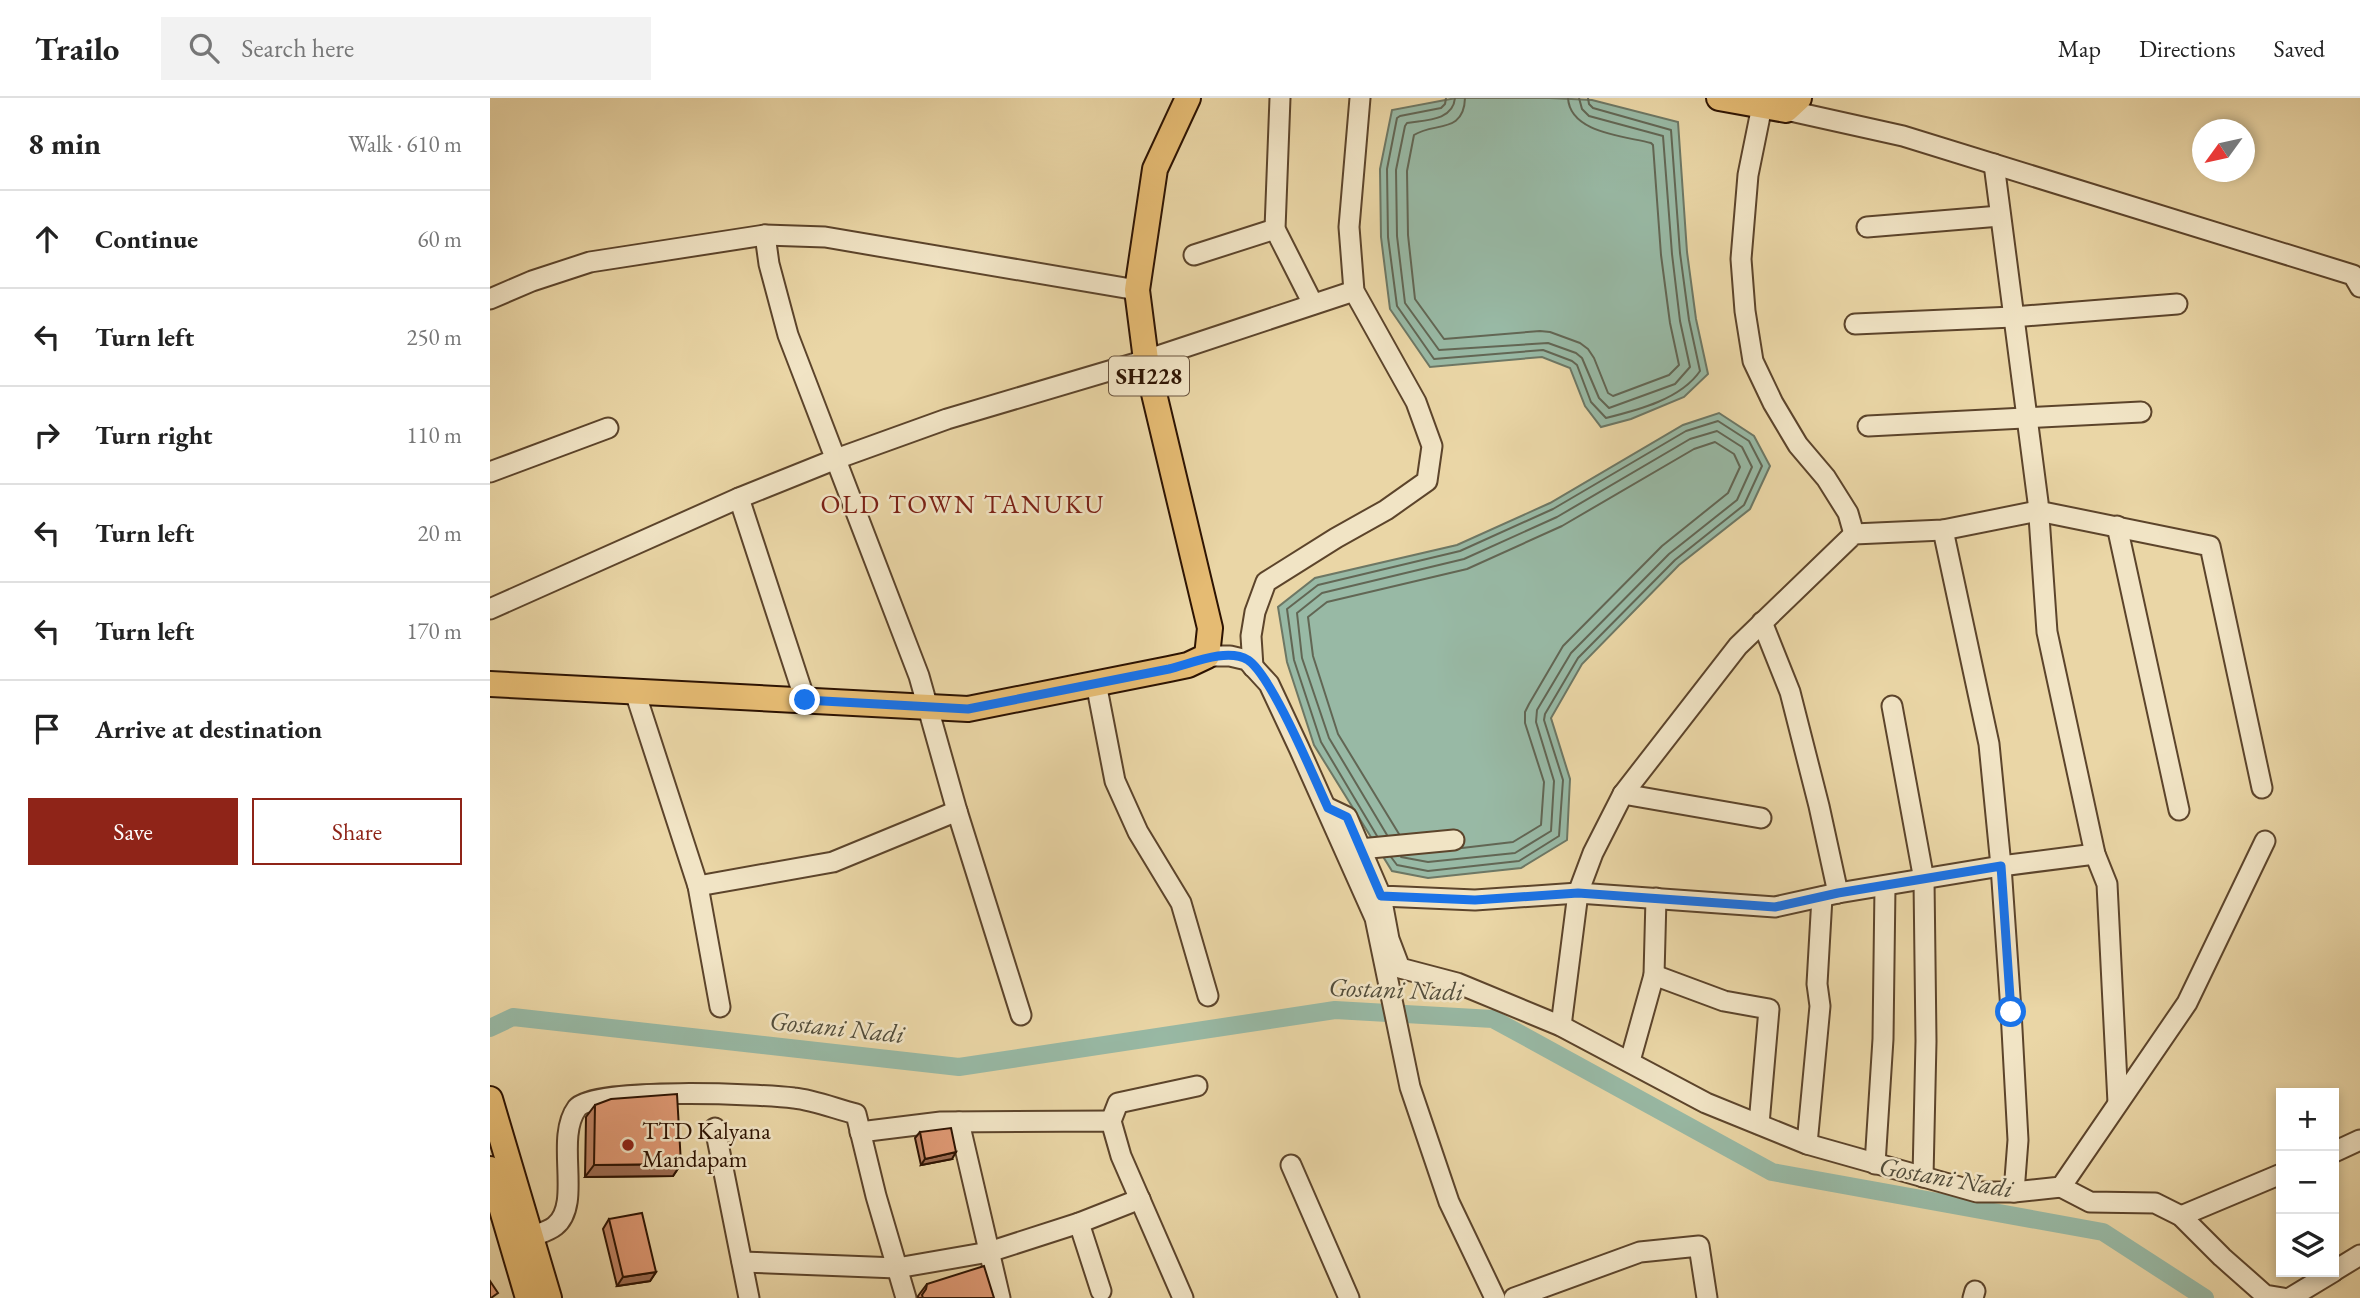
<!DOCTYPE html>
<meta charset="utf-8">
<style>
:root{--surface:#fff;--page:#f2f2f2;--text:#222;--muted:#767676;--line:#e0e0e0;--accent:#8f2418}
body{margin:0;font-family:"EB Garamond",serif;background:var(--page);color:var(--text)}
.controls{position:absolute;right:21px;bottom:21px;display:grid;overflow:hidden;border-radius:0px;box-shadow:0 4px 10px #0003}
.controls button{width:63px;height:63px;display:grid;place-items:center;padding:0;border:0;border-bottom:2px solid var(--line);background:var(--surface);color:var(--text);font:35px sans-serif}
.compass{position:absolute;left:1702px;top:21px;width:63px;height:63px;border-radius:50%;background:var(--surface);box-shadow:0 4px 10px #0003;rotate:237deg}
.stop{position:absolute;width:21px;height:21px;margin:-16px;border:5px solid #1a73e8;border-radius:50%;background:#fff}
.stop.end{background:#1a73e8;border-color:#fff;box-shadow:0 2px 7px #0008}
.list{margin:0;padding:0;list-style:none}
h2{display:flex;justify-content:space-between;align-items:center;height:91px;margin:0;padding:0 28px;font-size:30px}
h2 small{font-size:23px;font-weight:400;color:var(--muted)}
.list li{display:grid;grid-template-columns:46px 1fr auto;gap:21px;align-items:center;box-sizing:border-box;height:98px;padding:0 28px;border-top:2px solid var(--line)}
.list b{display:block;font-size:26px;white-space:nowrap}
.list em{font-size:23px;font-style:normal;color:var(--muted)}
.actions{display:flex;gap:14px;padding:21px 28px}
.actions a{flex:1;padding:16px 0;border:2px solid var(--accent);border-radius:0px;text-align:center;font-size:24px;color:var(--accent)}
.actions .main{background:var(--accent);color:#fff}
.icon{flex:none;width:38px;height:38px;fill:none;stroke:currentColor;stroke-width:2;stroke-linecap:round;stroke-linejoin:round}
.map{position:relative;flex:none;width:1870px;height:1200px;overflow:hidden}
header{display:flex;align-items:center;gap:42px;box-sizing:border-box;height:98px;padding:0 35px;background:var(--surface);border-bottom:2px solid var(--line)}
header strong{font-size:33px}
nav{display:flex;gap:38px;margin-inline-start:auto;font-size:24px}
.search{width:490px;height:63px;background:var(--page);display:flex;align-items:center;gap:18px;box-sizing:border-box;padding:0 24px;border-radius:0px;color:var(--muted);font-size:26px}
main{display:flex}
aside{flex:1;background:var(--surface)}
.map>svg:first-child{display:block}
</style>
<header>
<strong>Trailo</strong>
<div class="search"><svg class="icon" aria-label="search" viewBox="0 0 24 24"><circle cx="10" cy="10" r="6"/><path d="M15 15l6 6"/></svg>Search here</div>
<nav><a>Map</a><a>Directions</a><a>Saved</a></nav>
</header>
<main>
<aside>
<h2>8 min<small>Walk · 610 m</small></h2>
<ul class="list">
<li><svg class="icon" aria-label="ahead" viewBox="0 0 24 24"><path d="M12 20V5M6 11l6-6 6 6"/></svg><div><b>Continue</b></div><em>60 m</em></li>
<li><svg class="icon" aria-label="left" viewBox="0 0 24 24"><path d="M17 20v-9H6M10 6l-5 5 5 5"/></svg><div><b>Turn left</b></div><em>250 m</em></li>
<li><svg class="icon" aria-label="right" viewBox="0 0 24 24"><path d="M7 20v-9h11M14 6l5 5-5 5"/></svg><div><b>Turn right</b></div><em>110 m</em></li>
<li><svg class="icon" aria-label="left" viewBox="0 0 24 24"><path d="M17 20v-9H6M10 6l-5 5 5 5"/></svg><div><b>Turn left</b></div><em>20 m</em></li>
<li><svg class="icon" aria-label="left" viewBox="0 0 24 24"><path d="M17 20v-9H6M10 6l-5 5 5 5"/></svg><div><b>Turn left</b></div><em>170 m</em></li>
<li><svg class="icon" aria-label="arrive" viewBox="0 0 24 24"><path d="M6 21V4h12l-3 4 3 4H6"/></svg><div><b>Arrive at destination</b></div></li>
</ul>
<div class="actions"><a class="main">Save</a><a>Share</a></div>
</aside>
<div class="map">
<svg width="1870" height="1200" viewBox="0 0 1870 1200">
<rect width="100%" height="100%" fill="#ead6a6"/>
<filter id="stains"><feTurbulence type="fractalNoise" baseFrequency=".00286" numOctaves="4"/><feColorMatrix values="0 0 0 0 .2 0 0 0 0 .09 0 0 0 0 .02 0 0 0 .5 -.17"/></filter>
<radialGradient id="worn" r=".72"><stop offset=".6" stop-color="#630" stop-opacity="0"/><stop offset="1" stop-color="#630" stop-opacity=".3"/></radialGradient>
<g fill="#98b9a5" stroke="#6d7764" stroke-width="2">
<path d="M966 0H1060L1102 2 1188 24 1197 154 1206 221 1218 276 1194 299 1141 321 1111 329 1095 308 1080 270 1052 259 940 269 900 211 891 139 890 71 902 12Z"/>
<path d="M1229 315 1264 338 1280 368 1260 411 1189 467 1092 566 1061 620 1080 681 1077 742 1031 770 938 780 902 773 824 647 797 564 788 509 825 480 967 447 1060 405 1193 327Z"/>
</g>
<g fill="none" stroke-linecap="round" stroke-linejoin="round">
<g stroke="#626654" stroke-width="2">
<path d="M956 0 955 6 951 10 910 18 907 20 897 71 898 139 907 208 944 261 1053 252 1082 263 1087 267 1101 304 1116 320C1148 312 1191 301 1210 273L1199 222 1190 155 1181 32 1103 10 1099 6 1098 0"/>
<path d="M965 0C963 23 935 22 917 25L915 28 906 72 907 138 915 205 949 252 1058 245 1086 255 1092 260 1109 300 1119 310 1185 286 1200 269 1190 223 1182 156 1173 38 1099 18 1092 11 1089 0"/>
<path d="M975 0C974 36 944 24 924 37L917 73 918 137 925 201 954 241 1050 233 1060 234 1090 245 1098 251 1104 260 1118 295 1123 298 1179 277 1189 267 1180 225 1171 157 1163 47 1161 45C1134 38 1080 35 1078 0"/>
<path d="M909 736 848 636 823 558 818 519 837 504 977 471 1072 428 1204 351 1225 344 1244 356 1250 369 1238 395 1172 448 1073 548 1039 606 1035 614V625L1054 684 1051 727 1023 744 972 750"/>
<path d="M897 737 839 640 812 560 807 515 832 495 974 461 1067 419 1200 341 1227 333 1252 349 1262 369 1247 402 1179 456 1081 555 1047 612 1046 624 1064 683 1061 733 1025 755 938 764 911 759"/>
<path d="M887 738 831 644 804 562 797 511 828 487 970 453 1063 411 1196 333 1228 323 1259 343 1272 368 1254 407 1185 462 1088 560 1055 616 1054 622 1073 682 1069 738 1029 763 938 773 907 767 901 759"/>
</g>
<path stroke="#98b9a5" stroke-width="18" d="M0 930 23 919 469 969 845 912 1003 921 1282 1074 1613 1134 1715 1200"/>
<g stroke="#5c442b" stroke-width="23">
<g id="minor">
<path d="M790 0 785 131 823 206"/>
<path d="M1272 8 1258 77 1251 161 1255 213 1263 263 1283 305 1308 347 1336 380 1358 415 1364 436"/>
<path d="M1296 12 1413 38 1863 177 1870 189"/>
<path d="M1504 66 1548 404 1557 534 1605 756 1617 786 1628 1005"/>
<path d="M1377 129 1510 118"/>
<path d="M275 137 279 166 298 237 429 578 467 713 531 917"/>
<path d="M704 157 785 131"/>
<path d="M0 201 42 183 100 164 275 137 335 139 647 192"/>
<path d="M1365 226 1523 219 1687 206"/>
<path d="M1378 328 1651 314"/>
<path d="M0 374 118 330"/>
<path d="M249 400 315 602"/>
<path d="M1627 428 1689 712"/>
<path d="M1453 432 1499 646 1511 768 1521 913 1528 1042 1524 1094"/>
<path d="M0 511 249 400 346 361 457 321 656 262 864 193"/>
<path d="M1272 524 1300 594 1329 708 1348 795"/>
<path d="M717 558H740L757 562 779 586 809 650 885 820 920 989 959 1104 1005 1200"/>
<path d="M763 569 761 538 765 514 776 484 846 440 896 412 937 383 942 348 926 304 864 193 859 129 870 0"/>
<path d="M606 585 625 683 648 734 691 805 718 898"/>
<path d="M145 594 208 788 230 909"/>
<path d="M1402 608 1434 782 1436 943 1433 1079"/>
<path d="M1133 696 1271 720"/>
<path d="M838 710 857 719 891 798 985 802 1088 795 1285 809 1348 795 1511 768 1605 756"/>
<path d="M870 751 964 742"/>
<path d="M208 788 343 764 467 713"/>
<path d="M891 798 899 841 910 870 967 885 1071 928 1216 1005 1317 1046 1487 1094H1524L1571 1089 1697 905 1775 743"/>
<path d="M1164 877 1234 903 1279 911 1269 1026"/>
<path d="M1071 928 1088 795 1103 755 1133 696 1248 548 1364 436 1453 432 1548 413 1720 448 1772 690"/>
<path d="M1140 963 1164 877 1166 800"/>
<path d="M621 1023 628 1005 707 988"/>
<path d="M469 1024 510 1200"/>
<path d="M225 1030 259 1200"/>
<path d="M370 1034 451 1024 621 1023 631 1058 693 1200"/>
<path d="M1317 1046 1330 908 1327 886 1332 799"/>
<path d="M1844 1054 1870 1042"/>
<path d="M1385 1066 1393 941 1395 788"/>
<path d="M801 1067 859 1200"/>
<path d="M1571 1089 1600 1104 1665 1105 1691 1118 1732 1159 1775 1197 1793 1200"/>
<path d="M1691 1118 1791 1076"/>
<path d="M589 1125 611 1193"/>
<path d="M41 1139C48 1136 59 1133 65 1128 93 1106 64 1041 87 1010 104 989 272 996 304 1000 324 1002 346 1011 366 1016L386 1098 416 1200"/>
<path d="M252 1164 407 1170 499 1154 589 1125 650 1101"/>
<path d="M1844 1173 1870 1157"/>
<path d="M1024 1200 1150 1154 1209 1148 1217 1200"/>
<path d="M1483 1200 1485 1193"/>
<path d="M1800 1200 1843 1174"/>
</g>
</g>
<g stroke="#2d1302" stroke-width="28">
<g id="major">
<path d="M1229 0 1296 12 1309 0"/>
<path d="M0 586 478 611 679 571 698 567 717 558 720 530 656 262 647 192 665 71 698 0"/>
<path d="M0 1001 59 1200"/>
<path d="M0 1071 38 1200"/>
</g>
</g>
<use href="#minor" stroke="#f1e4c5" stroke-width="19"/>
<use href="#major" stroke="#e5bb73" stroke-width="24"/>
</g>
<g fill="#c08464" stroke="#2d1302" stroke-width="2">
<path d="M105 1007 191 1066 183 1078 95 1079 96 1019Z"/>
<path d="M430 1034 462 1061 431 1067 425 1040Z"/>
<path d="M119 1121 166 1174 160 1183 127 1188 113 1131Z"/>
<path d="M437 1186 504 1200H428V1198Z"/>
</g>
<g fill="#9c6b51" stroke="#2d1302" stroke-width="2">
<path d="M466 1054 462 1061 431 1067 435 1061Z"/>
<path d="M191 1066 183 1078 95 1079 104 1067Z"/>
<path d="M166 1174 160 1183 127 1188 133 1179Z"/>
</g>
<g fill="#df9974" stroke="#2d1302" stroke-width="2">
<path d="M187 996 191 1066 104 1067 105 1007 121 1001Z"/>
<path d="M461 1030 466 1054 435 1061 430 1034Z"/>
<path d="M152 1115 166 1174 133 1179 119 1121Z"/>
<path d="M494 1168 504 1200H433L432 1197 436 1191 437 1186Z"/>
<path d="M0 1183 8 1195 1 1200H0Z"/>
</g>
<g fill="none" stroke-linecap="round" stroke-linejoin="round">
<path stroke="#1a73e8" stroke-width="9" d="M315 602 478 611 679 571C700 566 737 549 758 562 782 578 824 680 838 710L857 719 891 798 985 802 1088 795 1285 809 1348 795 1511 768 1521 914"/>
</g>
<circle fill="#8f2418" stroke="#f1e4c5" stroke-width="2.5" cx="138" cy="1047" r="7"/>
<g text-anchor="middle" stroke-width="5" stroke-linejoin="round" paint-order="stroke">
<rect fill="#f1e4c5" stroke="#68523c" stroke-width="2" x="619" y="258.5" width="80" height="39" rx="5"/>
<g font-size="23" font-weight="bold" fill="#2d1302">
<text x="659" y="286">SH228</text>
</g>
<g font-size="24" fill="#2d1302" stroke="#f1e4c5" text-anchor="start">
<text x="152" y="1041">TTD Kalyana<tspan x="152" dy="28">Mandapam</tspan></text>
</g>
<g font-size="26" letter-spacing="2" fill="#7a1f14" stroke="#f1e4c5">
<text x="473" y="415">OLD TOWN TANUKU</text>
</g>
<g font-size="26" font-style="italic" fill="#524d3b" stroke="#f1e4c5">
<text transform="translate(906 891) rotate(2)" y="9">Gostani Nadi</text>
<text transform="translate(347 929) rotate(6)" y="9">Gostani Nadi</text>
<text transform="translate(1456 1079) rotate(10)" y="9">Gostani Nadi</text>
</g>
</g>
<rect width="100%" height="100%" filter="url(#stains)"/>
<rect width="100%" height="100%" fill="url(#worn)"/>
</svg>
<div class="controls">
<button>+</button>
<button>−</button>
<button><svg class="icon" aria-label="layers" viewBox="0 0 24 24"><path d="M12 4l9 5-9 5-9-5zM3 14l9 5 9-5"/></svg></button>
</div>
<svg class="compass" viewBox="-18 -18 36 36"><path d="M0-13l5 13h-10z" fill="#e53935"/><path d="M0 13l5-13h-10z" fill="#767676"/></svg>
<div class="stop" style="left:1521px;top:914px"></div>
<div class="stop end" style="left:315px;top:602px"></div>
</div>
</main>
